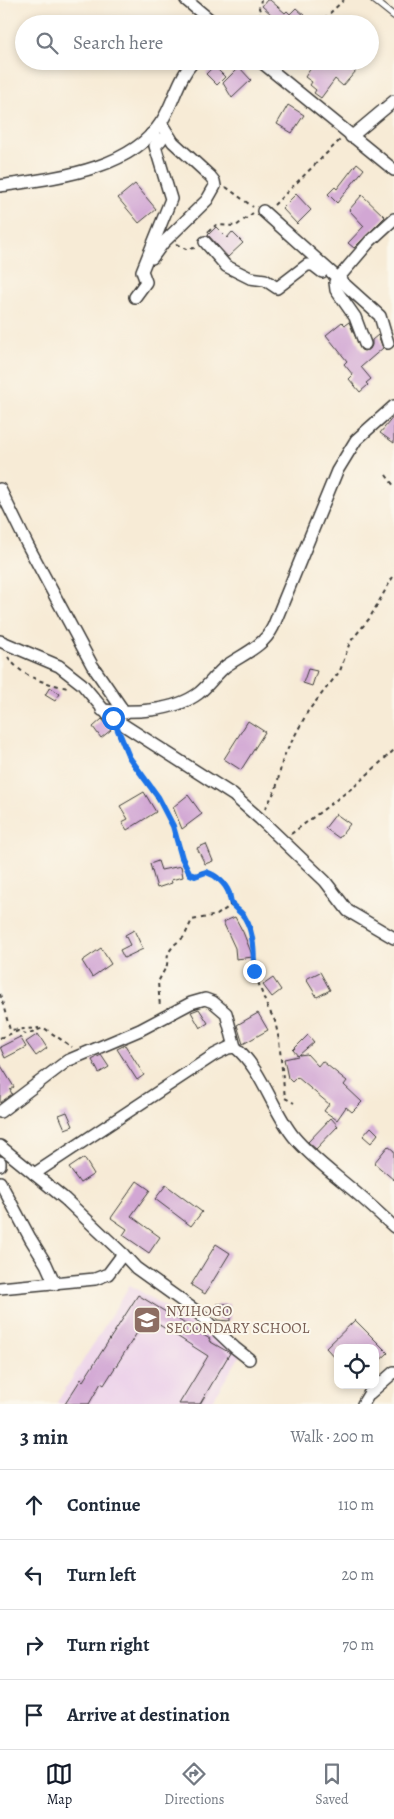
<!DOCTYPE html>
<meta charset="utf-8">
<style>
:root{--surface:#fff;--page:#f6f6f7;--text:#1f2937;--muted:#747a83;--line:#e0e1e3;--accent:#111827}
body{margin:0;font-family:Alegreya,serif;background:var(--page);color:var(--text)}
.controls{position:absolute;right:15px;bottom:15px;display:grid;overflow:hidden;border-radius:10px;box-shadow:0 2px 8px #0003}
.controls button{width:45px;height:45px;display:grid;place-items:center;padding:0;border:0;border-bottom:1px solid var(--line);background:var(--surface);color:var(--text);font:25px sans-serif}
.stop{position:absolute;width:15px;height:15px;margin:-11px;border:4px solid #1a73e8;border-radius:50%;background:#fff}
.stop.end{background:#1a73e8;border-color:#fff;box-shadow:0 1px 5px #0008}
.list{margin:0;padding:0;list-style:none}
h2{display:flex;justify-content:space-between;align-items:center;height:65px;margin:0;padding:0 20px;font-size:21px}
h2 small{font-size:16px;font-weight:400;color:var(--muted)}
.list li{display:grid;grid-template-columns:32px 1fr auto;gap:15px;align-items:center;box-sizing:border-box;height:70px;padding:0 20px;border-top:1px solid var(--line)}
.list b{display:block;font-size:19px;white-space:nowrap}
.list em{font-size:16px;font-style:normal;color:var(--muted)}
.icon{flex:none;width:28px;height:28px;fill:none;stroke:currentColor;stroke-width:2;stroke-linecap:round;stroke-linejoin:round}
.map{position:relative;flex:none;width:394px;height:1404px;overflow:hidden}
.search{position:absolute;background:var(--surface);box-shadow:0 2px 8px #0003;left:15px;right:15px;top:15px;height:55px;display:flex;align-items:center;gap:12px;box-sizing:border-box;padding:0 18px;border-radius:28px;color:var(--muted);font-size:19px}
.sheet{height:345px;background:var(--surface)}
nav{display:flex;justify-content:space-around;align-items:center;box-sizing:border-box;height:70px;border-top:1px solid var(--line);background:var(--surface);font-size:14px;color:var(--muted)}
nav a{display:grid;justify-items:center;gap:2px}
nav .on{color:var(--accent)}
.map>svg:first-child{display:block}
</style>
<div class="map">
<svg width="394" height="1404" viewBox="0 0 394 1404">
<rect width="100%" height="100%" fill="#fbf7ec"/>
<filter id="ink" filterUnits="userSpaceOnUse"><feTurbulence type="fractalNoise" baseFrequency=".02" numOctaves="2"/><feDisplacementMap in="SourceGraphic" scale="10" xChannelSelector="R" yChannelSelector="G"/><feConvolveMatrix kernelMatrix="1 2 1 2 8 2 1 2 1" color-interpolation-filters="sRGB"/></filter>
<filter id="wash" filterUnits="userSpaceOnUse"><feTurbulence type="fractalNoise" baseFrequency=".0096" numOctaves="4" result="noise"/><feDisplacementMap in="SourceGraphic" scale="20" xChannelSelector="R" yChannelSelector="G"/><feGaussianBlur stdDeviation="1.12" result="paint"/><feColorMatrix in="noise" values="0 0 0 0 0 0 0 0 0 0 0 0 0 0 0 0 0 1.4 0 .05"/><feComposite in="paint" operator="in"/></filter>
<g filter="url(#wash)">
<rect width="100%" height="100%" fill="#f7ebd6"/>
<path fill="#ecd1ea" d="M130 1285 241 1354 210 1404H56Z"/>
<g id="blocks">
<g fill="#d2a7d4">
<path d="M267 0H270L285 13 287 11 290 14 296 8 306 17 301 24H282L262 6Z"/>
<path d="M323 61H343L356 71 343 86 335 79 321 98 314 93 316 90 310 85 312 82 305 77 313 65 317 68Z"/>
<path d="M214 66 225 77 217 85 206 74Z"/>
<path d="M239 67 251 80 232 98 223 83Z"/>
<path d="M288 105 304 115 292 133 277 124Z"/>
<path d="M357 163 364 169 337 203 328 194 335 187 337 189Z"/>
<path d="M135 184 156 209 139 223 118 198Z"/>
<path d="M296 194 311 210 297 224 282 208Z"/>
<path d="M362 195 385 217 354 248 348 243 364 226 349 210Z"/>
<path d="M216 227 227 238 232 232 243 243 228 257 208 235Z"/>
<path d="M342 322 345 325 349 322 361 350 364 351 370 349 372 345V340L378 335 383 348 361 367 371 379 366 383 368 385 360 392 349 379 353 375 344 364 347 361 326 335Z"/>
<path d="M394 416V443L380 433Z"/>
<path d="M308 669 317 671 312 686 303 683Z"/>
<path d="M50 687 60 694 55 701 45 695Z"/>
<path d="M102 719 111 730 101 738 93 727Z"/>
<path d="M248 721 265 732 241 770 224 759Z"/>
<path d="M144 792 156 812 127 830 122 822 128 819 120 806Z"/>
<path d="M188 795 202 814 182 829 173 807Z"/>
<path d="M336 814 350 824 339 838 325 828Z"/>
<path d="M206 844 213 861 205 864 197 848Z"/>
<path d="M158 861 161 870 181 866 183 877 171 880 172 883 157 888 150 864Z"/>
<path d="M235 917 243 932 253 957 236 959 235 948 223 922Z"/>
<path d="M134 930 143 949 124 958 120 950 130 945 125 935Z"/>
<path d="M101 948 111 964 92 977 82 961Z"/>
<path d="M320 972 330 990 317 997 306 979Z"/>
<path d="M273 978 281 990 272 997 263 985Z"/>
<path d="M199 1009 208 1023 200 1028 191 1012Z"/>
<path d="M258 1013 268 1030 243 1044 237 1025Z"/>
<path d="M38 1034 47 1048 36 1056 26 1042Z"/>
<path d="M308 1035 314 1042 299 1055 307 1054 318 1066 322 1061 347 1081 344 1085 362 1102 352 1112 346 1107 337 1120 324 1111 329 1104 297 1077 292 1082 288 1078 284 1059 298 1056 293 1050Z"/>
<path d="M20 1037 26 1047 5 1058 0 1047Z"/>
<path d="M125 1045 144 1075 137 1080 117 1049Z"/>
<path d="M101 1055 109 1067 99 1073 92 1060Z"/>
<path d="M0 1064 14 1087 10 1090 12 1094 0 1103Z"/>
<path d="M67 1112 73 1126 65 1129 59 1115Z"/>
<path d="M331 1118 338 1126 316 1149 308 1142Z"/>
<path d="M371 1127 378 1134 371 1143 363 1136Z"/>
<path d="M388 1146 394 1151V1180L374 1163Z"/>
<path d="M84 1158 94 1174 80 1183 69 1168Z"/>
<path d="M137 1181 150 1190 131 1216 160 1237 149 1253 123 1235 127 1229 111 1218Z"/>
<path d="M166 1185 202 1212 191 1226 155 1199Z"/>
<path d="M216 1244 230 1253 205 1294 191 1285Z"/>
<path d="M138 1295 210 1339 209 1341 230 1353 200 1404H179L208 1356 147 1317 104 1385 101 1383 89 1404H65L81 1379 83 1381Z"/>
<path d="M217 1304H230V1321L217 1320Z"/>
<path d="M355 1320 388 1353 375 1365V1348H338V1361L326 1348Z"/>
</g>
</g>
</g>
<g filter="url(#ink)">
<use href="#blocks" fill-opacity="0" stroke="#3d3b38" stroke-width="1"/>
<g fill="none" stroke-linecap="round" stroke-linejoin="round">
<g stroke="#3d3b38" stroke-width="8">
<path id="lane" d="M374 0 394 16"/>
</g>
<g stroke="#3d3b38" stroke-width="14">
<g id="street">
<path d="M186 0 215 24"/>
<path d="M260 61 394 170"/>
<path d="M351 137 394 101"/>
<path d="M0 186C53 178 130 171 162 121 174 102 178 78 194 61"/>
<path d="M263 211 380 316 388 343"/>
<path d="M205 242 226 266 250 278 265 280 277 288 307 265H313L322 272"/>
<path d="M152 258 163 243 207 200 215 186 214 181 210 176 173 142 161 123"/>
<path d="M135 297 146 282 142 271 171 199 155 146 161 140 151 134"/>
<path d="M365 344 355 317 336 290 335 282 370 241 394 219"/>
<path d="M0 489 27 544 92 665 125 713"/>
<path d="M0 641 59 666 82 684 108 715 233 795 260 819 325 881 348 911 394 938"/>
<path d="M102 710C132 713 174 712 199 693 209 685 216 674 226 666 243 654 263 647 273 627L337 471 356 440 394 406"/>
<path d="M0 1112 67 1061 140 1030 191 1003 205 999 213 1002 226 1013 235 1047"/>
<path d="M0 1146 65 1199 123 1254 136 1268 196 1311 235 1348 249 1359"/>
<path d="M0 1162V1165"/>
<path d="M34 1174 214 1055 228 1048 235 1047C262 1069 272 1110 294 1137 310 1156 329 1170 348 1186 364 1199 379 1213 394 1227"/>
<path d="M0 1182 30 1238 46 1264 55 1284"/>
<path d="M0 1288 95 1279 108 1274 123 1254"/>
<path d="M363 1404 369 1394 394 1372"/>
</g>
</g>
<g stroke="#3d3b38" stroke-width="2" stroke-dasharray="4 4" stroke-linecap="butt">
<path d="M254 24 261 13 259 8 261 0"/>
<path d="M318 24 344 0"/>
<path d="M226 187 253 207"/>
<path d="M274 205 340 140"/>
<path d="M208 232 216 225 236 226 253 213"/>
<path d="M176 244 186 249 195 248"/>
<path d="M386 475 394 486"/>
<path d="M8 657C23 678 44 683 68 688"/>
<path d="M119 735 129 757 163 806 173 826 182 858 189 874C196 877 198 872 205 872 221 872 231 893 230 906L217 915 192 920 184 937 174 945 168 953 167 965 158 982 160 1007"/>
<path d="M265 809 276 789 283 758 308 711 340 671 350 642 369 619 394 575"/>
<path d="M291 834 356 785 394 750"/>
<path d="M230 903 242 914 249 927 252 939V947L255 957 254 971 266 1004 275 1021 279 1040 285 1098 294 1103"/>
<path d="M0 994 10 1030 39 1028"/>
<path d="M0 1038 18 1031 26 1034 44 1028 72 1047"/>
</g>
<use href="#lane" stroke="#fff" stroke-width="5.5"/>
<use href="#street" stroke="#fff" stroke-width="11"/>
</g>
</g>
<g fill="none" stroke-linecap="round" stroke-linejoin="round" filter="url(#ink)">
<path stroke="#1a73e8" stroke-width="6" d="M113 718 129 757 158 797 173 826 182 858 190 874 195 876 206 872C216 875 225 883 229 893 230 896 230 901 232 904 235 909 242 912 245 918 254 932 254 955 254 971"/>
</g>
<defs>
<g id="school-square" transform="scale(1.4375)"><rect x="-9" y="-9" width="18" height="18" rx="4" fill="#8d6e63" stroke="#fbf7ec"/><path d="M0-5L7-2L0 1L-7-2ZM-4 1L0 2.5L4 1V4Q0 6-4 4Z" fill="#fff"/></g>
</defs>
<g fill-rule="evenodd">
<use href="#school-square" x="147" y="1320"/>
</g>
<g text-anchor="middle" stroke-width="4" stroke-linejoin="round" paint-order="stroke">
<g font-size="15" fill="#785e54" stroke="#fbf7ec" text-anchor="start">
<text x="166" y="1316">NYIHOGO<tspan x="166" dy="17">SECONDARY SCHOOL</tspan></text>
</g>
</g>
</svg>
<div class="controls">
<button><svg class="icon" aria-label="locate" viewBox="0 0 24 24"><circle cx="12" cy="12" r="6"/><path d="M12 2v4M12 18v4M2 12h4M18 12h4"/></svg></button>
</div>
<div class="stop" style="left:113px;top:718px"></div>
<div class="stop end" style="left:254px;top:971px"></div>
<div class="search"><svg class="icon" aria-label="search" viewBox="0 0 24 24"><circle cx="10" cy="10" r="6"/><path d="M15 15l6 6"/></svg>Search here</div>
</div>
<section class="sheet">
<h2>3 min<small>Walk · 200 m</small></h2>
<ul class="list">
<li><svg class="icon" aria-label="ahead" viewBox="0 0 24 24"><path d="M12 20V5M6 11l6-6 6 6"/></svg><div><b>Continue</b></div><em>110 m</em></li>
<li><svg class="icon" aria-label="left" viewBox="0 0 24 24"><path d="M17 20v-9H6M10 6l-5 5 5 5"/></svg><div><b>Turn left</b></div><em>20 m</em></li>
<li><svg class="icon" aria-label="right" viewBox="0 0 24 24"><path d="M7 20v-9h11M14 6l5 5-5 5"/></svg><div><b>Turn right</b></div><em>70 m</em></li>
<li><svg class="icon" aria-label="arrive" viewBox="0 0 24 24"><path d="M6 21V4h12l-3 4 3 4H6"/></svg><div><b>Arrive at destination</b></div></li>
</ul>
</section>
<nav>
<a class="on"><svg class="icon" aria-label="map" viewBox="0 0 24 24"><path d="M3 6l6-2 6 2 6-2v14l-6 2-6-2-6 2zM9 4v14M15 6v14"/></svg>Map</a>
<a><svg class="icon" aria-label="directions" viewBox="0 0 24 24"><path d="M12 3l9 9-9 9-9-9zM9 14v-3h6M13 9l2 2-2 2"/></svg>Directions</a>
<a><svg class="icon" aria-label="saved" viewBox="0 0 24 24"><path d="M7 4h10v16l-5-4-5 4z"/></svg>Saved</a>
</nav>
